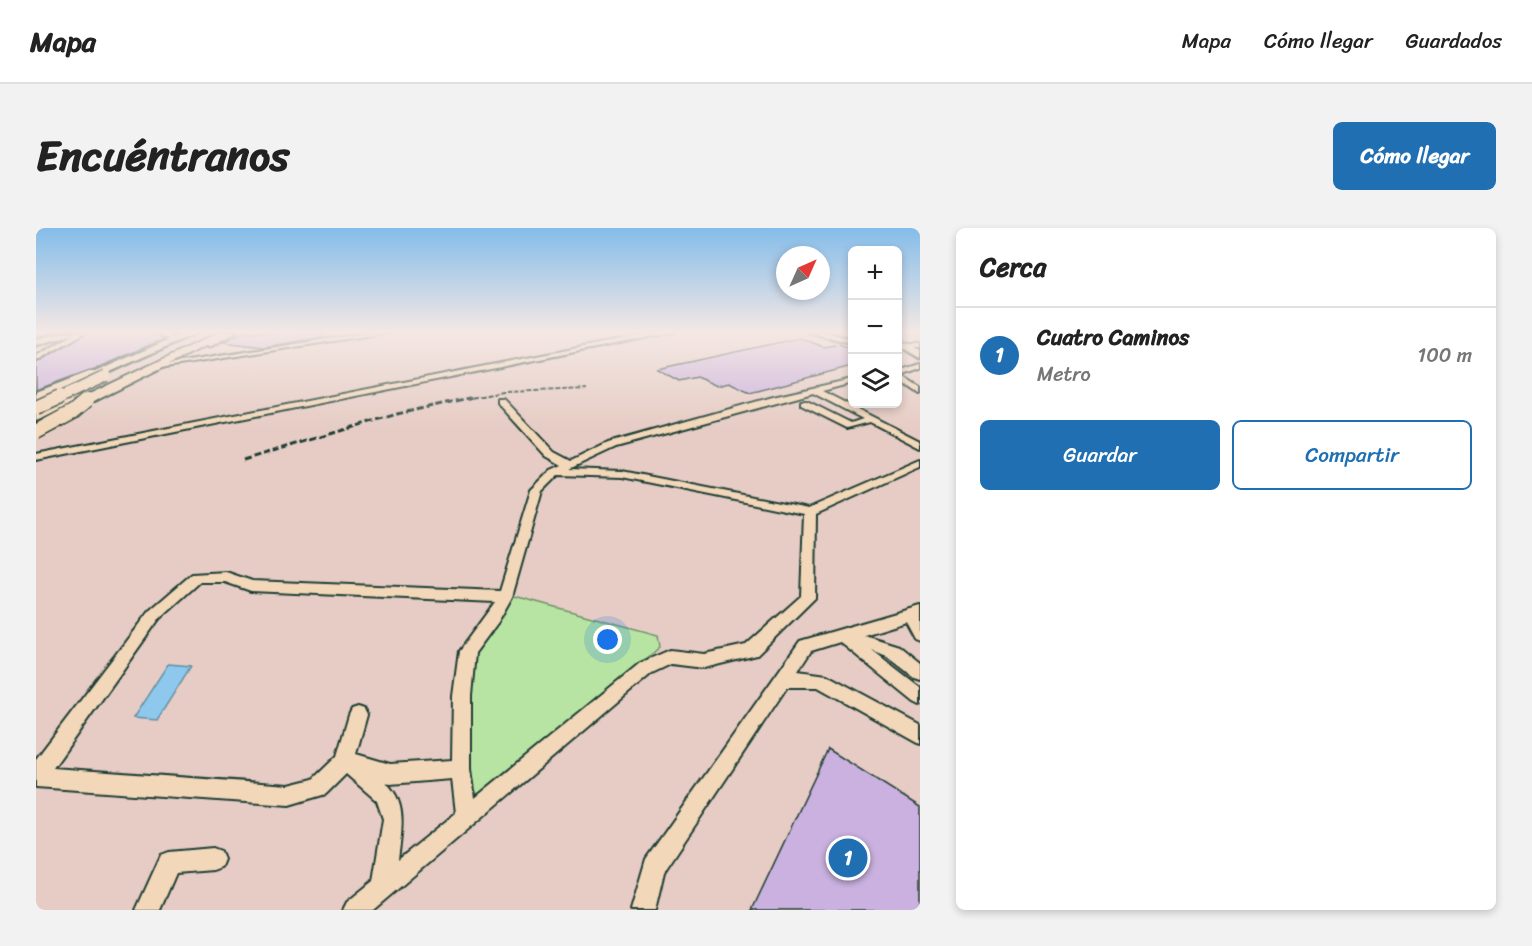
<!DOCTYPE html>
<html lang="es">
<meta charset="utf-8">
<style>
:root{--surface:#fff;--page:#f2f2f2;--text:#222;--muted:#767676;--line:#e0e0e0;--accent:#1f6fb2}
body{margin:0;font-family:Sriracha,sans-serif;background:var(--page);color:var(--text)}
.controls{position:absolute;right:18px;top:18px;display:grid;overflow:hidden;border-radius:9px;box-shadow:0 3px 9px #0003}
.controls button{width:54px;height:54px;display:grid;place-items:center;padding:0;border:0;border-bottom:2px solid var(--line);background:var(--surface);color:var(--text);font:30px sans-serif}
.compass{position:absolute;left:740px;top:18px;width:54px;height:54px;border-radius:50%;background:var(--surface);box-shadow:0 3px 9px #0003;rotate:45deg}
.you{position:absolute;left:572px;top:412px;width:21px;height:21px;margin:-15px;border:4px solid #fff;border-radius:50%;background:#1a73e8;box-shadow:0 0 0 9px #1a73e833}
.badge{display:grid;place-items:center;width:39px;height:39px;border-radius:50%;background:var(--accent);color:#fff;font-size:20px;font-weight:700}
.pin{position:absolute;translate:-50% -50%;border:3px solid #fff;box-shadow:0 2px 6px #0006}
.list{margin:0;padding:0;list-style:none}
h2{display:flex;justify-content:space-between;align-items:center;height:78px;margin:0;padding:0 24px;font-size:26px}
h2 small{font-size:20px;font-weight:400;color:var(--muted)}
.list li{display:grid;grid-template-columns:39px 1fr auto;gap:18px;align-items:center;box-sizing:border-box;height:96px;padding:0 24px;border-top:2px solid var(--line)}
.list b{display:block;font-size:22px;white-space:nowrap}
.list p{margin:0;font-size:20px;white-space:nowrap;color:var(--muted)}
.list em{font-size:20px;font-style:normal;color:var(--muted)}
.actions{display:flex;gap:12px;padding:18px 24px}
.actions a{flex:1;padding:14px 0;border:2px solid var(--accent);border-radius:9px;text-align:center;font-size:21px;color:var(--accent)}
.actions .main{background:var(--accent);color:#fff}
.icon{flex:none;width:33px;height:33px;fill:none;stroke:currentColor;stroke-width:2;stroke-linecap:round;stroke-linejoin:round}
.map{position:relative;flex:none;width:884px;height:682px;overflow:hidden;border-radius:9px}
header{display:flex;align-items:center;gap:36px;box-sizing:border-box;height:84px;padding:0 30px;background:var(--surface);border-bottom:2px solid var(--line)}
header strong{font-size:28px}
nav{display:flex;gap:33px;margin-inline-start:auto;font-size:21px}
.intro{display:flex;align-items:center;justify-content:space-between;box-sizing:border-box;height:144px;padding:0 36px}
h1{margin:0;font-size:42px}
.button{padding:15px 27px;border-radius:9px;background:var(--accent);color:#fff;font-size:21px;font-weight:700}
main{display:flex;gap:36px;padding:0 36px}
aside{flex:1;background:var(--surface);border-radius:9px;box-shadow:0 3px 9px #0003}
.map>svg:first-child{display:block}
</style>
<header>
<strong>Mapa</strong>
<nav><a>Mapa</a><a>Cómo llegar</a><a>Guardados</a></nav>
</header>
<div class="intro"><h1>Encuéntranos</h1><a class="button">Cómo llegar</a></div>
<main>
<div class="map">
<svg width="884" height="682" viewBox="0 0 884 682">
<rect width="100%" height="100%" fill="#e6ccc4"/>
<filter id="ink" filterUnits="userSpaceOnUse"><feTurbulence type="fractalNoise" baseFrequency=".0167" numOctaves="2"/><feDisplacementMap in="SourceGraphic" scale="12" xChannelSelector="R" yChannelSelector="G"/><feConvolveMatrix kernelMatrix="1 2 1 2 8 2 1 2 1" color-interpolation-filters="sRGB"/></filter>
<g filter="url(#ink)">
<path fill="#b7e4a2" stroke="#6b906b" stroke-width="1.5" d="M475 367 622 407 624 419 454 564 442 567 435 555 433 424 465 389Z"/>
<path fill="#8ec8ed" stroke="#6290a3" stroke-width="1.5" d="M132 436 155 438 121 492 97 490Z"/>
<g fill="#cab1df" stroke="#1f3d34" stroke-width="1.5">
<path d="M52 104H118L128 111 56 142 0 162V135Z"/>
<path d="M207 104H288V109L228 119 187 114Z"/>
<path d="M764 110 788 119 803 116 816 121V138L714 165 693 155 681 158 661 149 643 153 621 141Z"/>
<path d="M792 521 884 579V682H716Z"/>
</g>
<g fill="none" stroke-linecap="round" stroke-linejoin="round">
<g stroke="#1f3d34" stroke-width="4">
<g id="minor">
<path d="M42 104H50L0 133V128Z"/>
<path d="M120 104H128L142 113 137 114Z"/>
<path d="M336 104H355L130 139 126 137Z"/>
<path d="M623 104H639L0 232V226Z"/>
<path d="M868 116H884V120L866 119 864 118Z"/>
<path d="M884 136V140L865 147 884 159V166L862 151V143Z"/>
<path d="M816 151V155L786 163 884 213V220L834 194 811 200 765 177V173H771L815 195 827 191 777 165 580 219 533 241 586 243 773 280 884 232V239L780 286 779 370 721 427 668 440 635 436 616 445 337 682H307L311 674 337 653 347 591 341 573 310 546 290 566 253 577 0 559V531L113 383 156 346 190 344 216 353 464 363 495 262 515 242 526 237 510 228 462 175V171H468L518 224 535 233 572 215 737 169ZM522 247 586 249 768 286 765 368 710 417 668 426 634 422 604 435 439 570 435 541V468L439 425 462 394 476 369 506 263ZM164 354H189L215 363 459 374 423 423 417 468 416 532 354 536 320 526 331 487 328 481 322 479 316 481 313 487 301 528 277 551 253 557 17 540 123 391ZM416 551 420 585 362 632C365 606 373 574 349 554L354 556Z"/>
<path d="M884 378V413L879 411 870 394 828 407 863 418 884 435V451L878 449 851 428 836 422 884 459V477L878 474 804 414 775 423 762 443 791 447 884 497V516L782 459H751L628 644 619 682H595L610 631 764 413Z"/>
<path d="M177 620 185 623 188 631 185 639 177 642 140 645 124 682H100L125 627 133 624Z"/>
</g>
</g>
<g stroke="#1f3d34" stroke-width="5">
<g id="major">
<path d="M30 104H46L0 117V111Z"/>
<path d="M150 104H162L52 154H45L0 171V164L53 144H59Z"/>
<path d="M189 104H200L173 119 166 117Z"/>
<path d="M773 104H789L816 111V115Z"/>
<path d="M862 111 884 123V130L862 117Z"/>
</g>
</g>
<g stroke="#1f3d34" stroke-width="4">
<path id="highway" d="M184 104H197L37 184 32 185 26 182 0 193V184L37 167 41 166 47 169Z"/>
</g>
<use href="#minor" fill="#f2d7b9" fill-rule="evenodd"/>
<use href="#major" fill="#f2d7b9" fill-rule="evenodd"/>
<use href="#highway" fill="#f2d7b9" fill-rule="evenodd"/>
<path stroke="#1f3d34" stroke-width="2" stroke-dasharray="5 2" stroke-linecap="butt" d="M429 171 467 164 551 161"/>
<path stroke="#1f3d34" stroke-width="3" stroke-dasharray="7 3" stroke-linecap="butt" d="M207 232 361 186 437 169"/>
<g stroke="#1f3d34" stroke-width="13" stroke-linecap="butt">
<path id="highway-bridge-far1" d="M21 171 70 148"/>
</g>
<g stroke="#1f3d34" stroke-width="17" stroke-linecap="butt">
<g id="highway-bridge">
<path d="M0 180 24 169"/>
<path d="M0 204 37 184 50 173"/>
</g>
</g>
<use href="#highway-bridge-far1" stroke="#f2d7b9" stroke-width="10"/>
<use href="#highway-bridge" stroke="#f2d7b9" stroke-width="14"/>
</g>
</g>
<linearGradient id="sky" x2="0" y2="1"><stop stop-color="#84bcea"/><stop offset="0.52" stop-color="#f4e8e4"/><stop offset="1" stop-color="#f4e8e4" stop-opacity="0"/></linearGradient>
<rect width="884" height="200" fill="url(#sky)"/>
</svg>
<div class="controls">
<button>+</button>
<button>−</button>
<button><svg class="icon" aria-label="layers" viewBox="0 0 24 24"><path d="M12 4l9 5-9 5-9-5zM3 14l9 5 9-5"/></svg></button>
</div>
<svg class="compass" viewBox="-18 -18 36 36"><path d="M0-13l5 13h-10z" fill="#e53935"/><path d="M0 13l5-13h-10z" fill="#767676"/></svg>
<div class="you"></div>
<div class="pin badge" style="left:812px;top:630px">1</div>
</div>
<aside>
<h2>Cerca<small></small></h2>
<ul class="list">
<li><span class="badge">1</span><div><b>Cuatro Caminos</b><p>Metro</p></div><em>100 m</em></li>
</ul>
<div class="actions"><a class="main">Guardar</a><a>Compartir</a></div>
</aside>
</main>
